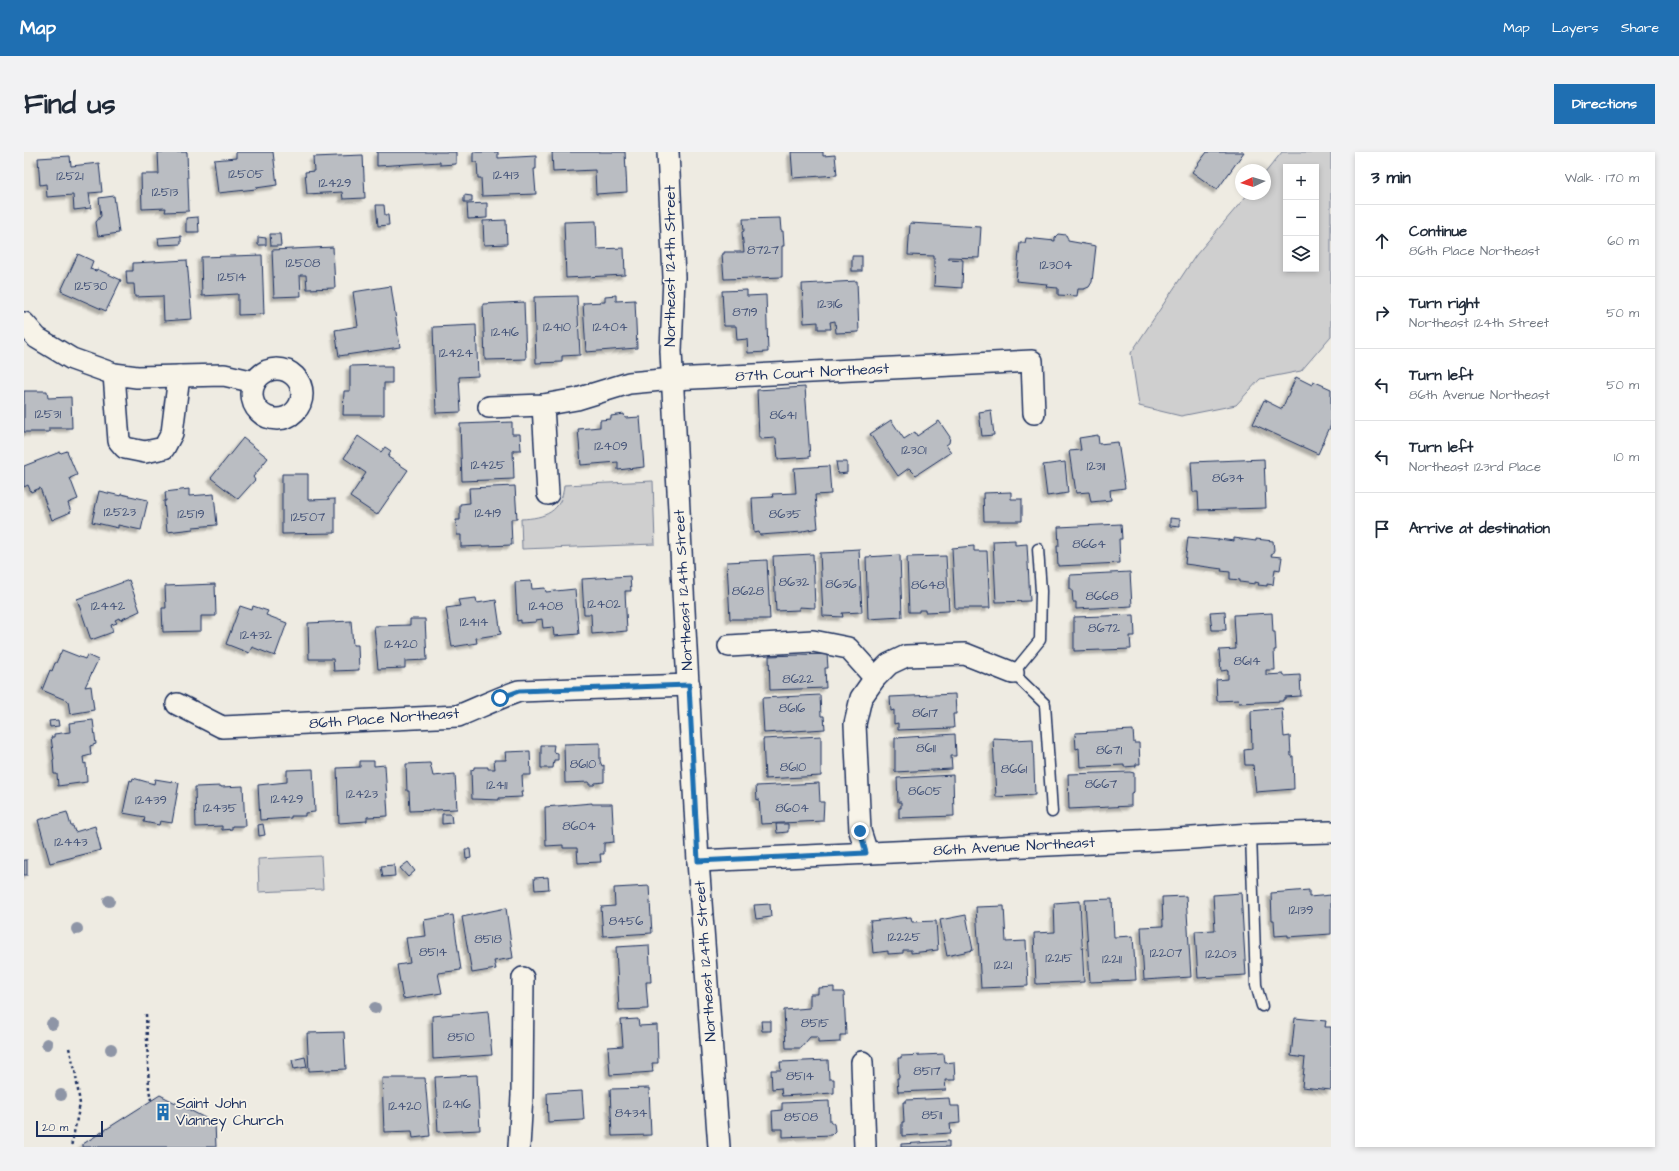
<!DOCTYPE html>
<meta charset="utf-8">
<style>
:root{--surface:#fff;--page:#f2f2f3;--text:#1f2937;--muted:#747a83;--line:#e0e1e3;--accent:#1f6fb2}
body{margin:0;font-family:"Architects Daughter",sans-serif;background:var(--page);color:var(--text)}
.controls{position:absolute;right:12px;top:12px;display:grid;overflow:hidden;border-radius:0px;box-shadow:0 2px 6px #0003}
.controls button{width:36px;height:36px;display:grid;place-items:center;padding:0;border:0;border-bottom:1px solid var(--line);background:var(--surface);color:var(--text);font:20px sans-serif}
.compass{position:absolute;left:1211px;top:12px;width:36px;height:36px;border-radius:50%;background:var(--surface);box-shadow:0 2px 6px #0003;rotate:266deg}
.scale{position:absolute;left:12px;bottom:10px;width:67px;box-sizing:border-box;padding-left:4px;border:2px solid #1b2f5e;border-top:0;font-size:11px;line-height:14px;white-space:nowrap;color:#1b2f5e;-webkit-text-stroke:3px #f7f3e8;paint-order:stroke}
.stop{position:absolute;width:12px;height:12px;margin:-9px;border:3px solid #1f6fb2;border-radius:50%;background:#fff}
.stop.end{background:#1f6fb2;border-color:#fff;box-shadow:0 1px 4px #0008}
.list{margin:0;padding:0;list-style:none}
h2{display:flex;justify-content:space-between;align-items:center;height:52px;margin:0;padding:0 16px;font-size:17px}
h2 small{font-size:13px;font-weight:400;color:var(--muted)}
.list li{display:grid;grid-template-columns:26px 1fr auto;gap:12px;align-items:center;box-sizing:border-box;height:72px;padding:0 16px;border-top:1px solid var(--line)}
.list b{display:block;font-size:15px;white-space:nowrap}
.list p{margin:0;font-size:13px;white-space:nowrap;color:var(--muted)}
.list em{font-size:13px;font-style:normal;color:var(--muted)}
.icon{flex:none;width:22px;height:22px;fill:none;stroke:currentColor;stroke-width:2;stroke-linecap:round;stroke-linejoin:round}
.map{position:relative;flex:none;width:1307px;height:995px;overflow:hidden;border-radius:0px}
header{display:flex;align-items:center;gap:24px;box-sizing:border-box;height:56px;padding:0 20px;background:var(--accent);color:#fff}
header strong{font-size:19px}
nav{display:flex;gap:22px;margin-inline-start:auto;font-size:14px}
.intro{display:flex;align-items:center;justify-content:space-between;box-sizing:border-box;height:96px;padding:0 24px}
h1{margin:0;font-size:28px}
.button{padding:10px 18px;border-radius:0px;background:var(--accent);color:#fff;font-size:14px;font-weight:700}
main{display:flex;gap:24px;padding:0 24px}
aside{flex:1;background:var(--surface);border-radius:0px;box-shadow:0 2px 6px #0003}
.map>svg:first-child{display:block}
</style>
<header>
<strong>Map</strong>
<nav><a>Map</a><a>Layers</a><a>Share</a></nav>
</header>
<div class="intro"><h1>Find us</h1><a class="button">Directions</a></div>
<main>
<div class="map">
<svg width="1307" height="995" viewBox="0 0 1307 995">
<defs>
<filter id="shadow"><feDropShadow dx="-3.5" dy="3.5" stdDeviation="1" flood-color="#0004"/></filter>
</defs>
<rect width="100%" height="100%" fill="#eeebe2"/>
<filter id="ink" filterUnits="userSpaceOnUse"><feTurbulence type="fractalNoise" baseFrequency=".025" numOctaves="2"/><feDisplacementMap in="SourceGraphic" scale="8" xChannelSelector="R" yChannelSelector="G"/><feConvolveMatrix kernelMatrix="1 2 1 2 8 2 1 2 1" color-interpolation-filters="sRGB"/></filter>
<g filter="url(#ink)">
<g fill="#cfcfcf" stroke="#757f96" fill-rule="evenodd">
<path d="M1258 0H1307V184L1277 219 1236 227 1212 253 1157 264 1115 254 1107 201 1172 103 1224 42H1241V21ZM1262 15H1292V117H1262Z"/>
<path d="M629 329 631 392 498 397 497 367C521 366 538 360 540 333Z"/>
<path d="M297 704 299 737 235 740 234 707Z"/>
</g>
<g fill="#babdc2" stroke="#1b2f5e" filter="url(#shadow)">
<path d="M134 0H163L165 59 141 60 142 56 118 57 117 22H135Z"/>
<path d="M212 0H249L253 33 232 36V37L194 41 190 8 212 6Z"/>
<path d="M353 0H432V12L416 13V10L353 14Z"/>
<path d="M449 0H474V6L512 4V17H510L512 42 458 44 457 26H454L453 10H449Z"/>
<path d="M528 0H601L603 40 572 42 571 18 529 20Z"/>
<path d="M767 0H799V4L811 3 813 23 769 26Z"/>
<path d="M1183 0H1220L1193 38 1168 20Z"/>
<path d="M339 3 341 46 319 47 318 40 283 42 281 20 290 19 289 5Z"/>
<path d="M46 4 47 14 75 11 78 40 65 41 67 56 50 58 49 43 23 45 22 32 16 33 14 6Z"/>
<path d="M440 43 448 44V50H440Z"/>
<path d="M90 44 95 81 74 84 72 70 77 64 75 46Z"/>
<path d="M463 51V66L444 67 443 52Z"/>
<path d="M352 53H360L361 63H364L365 73 354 74Z"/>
<path d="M174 65 175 80H162V66Z"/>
<path d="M756 66 757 79H759L760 94H758V125L700 127 698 102H700V100H720L718 80 720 79 719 67Z"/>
<path d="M482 68 483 92 460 93 459 69Z"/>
<path d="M572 69 573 97 600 96 601 123 542 126 540 70Z"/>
<path d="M886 71 957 75 955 106 925 105 924 107 939 108 938 136 910 134 911 116H910V104L884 103Z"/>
<path d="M246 82H256L257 94H247Z"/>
<path d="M1034 82 1042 83 1044 87V89L1072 94 1068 130 1065 135 1060 137H1054L1053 144 1034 143V136L1022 135 1023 132 992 129 996 91H1001L1002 86 1031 89V85Z"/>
<path d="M157 84V92L135 93 134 86Z"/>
<path d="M234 85 242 86V93H234Z"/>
<path d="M309 95 311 136 283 137 282 123H276L277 144 250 145 248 98Z"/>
<path d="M54 102 69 109 66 117 72 119 73 117 97 128 82 159 37 139Z"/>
<path d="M238 103 240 162 214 163V142L178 144 177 105Z"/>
<rect x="828" y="104" width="10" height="15"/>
<path d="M163 108 168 167 140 169 139 144 111 145 110 132H103L102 119H109V111Z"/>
<path d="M833 129 835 180 812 181 811 169 806 170 807 177H794V170L780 171 778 132Z"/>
<path d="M367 134 376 195 315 204 311 178 334 174 329 140Z"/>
<path d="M723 138V144L742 143 744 200 724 201 723 187 713 188 712 174H700L698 139Z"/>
<path d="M592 143V149L611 148 613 196 562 200 559 151 581 150V144Z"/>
<path d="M553 144 556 203 538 204V210L512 211 510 145Z"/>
<path d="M500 150 502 207 461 208 459 152Z"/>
<path d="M452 173 454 224 435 225 437 260 412 261 409 175Z"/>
<path d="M359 213V215H368V231H360V263H319L320 239H326V214Z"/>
<path d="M1272 225 1288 233 1289 229 1307 237V273L1294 302 1229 272 1240 248 1258 257Z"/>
<path d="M781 235 786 305 754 307 752 286 737 287V285H735L733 238Z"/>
<path d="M0 239H23L24 246 47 245 48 276H25V280H0Z"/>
<path d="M967 258 970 283 958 284 955 260Z"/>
<path d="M600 262 601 266 616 265 620 315 594 318V310L557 313 554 277 576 275V268L587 267V264Z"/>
<path d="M867 268 880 287 891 280 893 284 915 269 926 285 925 291 922 293 927 300 892 323 885 316 874 324 846 282Z"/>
<path d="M488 270V282H496L497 298H489L490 327 438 329 436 272Z"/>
<path d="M1074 283 1075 292 1094 290 1101 336 1086 338 1087 348 1067 350 1065 340 1052 341 1050 327H1049L1045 299 1057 298 1055 286Z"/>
<path d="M334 284 357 300 361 295 367 299 364 305 384 318 353 363 326 345 342 321 320 306Z"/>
<path d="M219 286 244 306 229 325 231 328 214 347 187 326Z"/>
<path d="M43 299 53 323 46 326 54 347 44 351 47 360 28 368 16 336 7 340 4 333 0 335V314L36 300 37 301Z"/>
<path d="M1240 307 1242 356 1175 358 1174 340H1169L1167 310Z"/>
<path d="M812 310H823V321L814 322Z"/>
<path d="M1041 310 1044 341 1023 344 1019 313Z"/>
<path d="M805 314 807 342 791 343 794 376 779 379V380L736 383 735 380 730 381 728 346 749 345 748 342 772 341 770 316Z"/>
<path d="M258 322H284V348L311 347V381L258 382Z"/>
<path d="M491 334 493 367H487L488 393 437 395V383H433L432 368H436V352L446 351 445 336Z"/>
<path d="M165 337V344L190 342 193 373 169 375V377L143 380 140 349H142L141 340Z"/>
<path d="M75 339 97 344V342L124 348 117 378 94 373V376L68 370Z"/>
<path d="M987 340V347H998V369H960L959 341Z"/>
<path d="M1146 366 1156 367V375L1146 374Z"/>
<path d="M1097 372 1098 387H1095L1096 411 1034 414 1033 394H1035L1034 375Z"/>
<path d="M1164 385 1195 388V387L1210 389V386L1232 389V387L1249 389 1250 398 1247 404 1258 405 1256 418 1251 417 1249 433 1243 432V434L1234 433 1235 431 1231 430V432L1216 430V428L1206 427V420L1197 419 1198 417 1161 412Z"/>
<path d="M991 388V393L1003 392 1006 449 972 450 969 389Z"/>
<path d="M950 394V399H963L966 456H931L928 396Z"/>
<path d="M835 397 838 460 818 461 819 465 799 464 796 401 820 400 819 398Z"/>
<path d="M789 402 791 456 775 455V458L752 459 749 404Z"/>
<path d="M876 403 878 465 844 467 842 405Z"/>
<path d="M922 404 925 459 901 460V458H895V460H885L883 405Z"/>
<path d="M743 408 746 467H706L703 410Z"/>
<path d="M1106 420 1108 454 1052 457V450H1049L1048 437H1046V423Z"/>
<path d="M606 424 607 439H601L603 479 568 482 567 462H560L558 427Z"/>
<path d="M105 428 116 459 96 468 95 466 91 468 93 471 87 473 89 480 67 488 53 447Z"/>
<path d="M507 429 508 437 521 436 522 440 551 437 555 482 530 484 529 475 519 476 518 467 512 468V470L497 471V468L493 469 491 430Z"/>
<path d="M191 432 192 464H177V479L139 480 138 456H142L141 434Z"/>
<path d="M452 446 453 451 472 448 477 482 452 486 453 491 428 495 422 456 436 454 434 448Z"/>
<path d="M216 454 228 458 229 454 244 459 242 463 263 471 251 504 228 495 225 501 202 492Z"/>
<path d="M1201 459 1202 478H1188L1186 460Z"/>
<path d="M1248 461 1249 480H1251L1252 498H1250L1251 518H1242V523L1259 522 1260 524 1276 523 1277 544 1261 545V547H1259V549L1215 551 1214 548 1193 549 1192 528 1204 527V518L1197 519 1195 498 1212 497 1210 463Z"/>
<path d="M1110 463 1111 484H1106L1107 497 1050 499V465Z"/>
<path d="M386 467H401L403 508 381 509V516L354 517 350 474 386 473Z"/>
<path d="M327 469 329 493H334L335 518 310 519 309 507H285L284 471Z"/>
<path d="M38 498 61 507 63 503 74 508 61 535 67 534 70 558 46 562 44 549 18 538 26 518 28 519 31 511H32Z"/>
<path d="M803 502 804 516H801L802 536 746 538 745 504Z"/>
<path d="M931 542 932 562H929L930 576 874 578V571L870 572V558L867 559 866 545Z"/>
<path d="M796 543 797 564H800L801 577 740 581 738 546Z"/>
<path d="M1258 556 1260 585 1266 584 1267 604H1269L1270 637 1232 640 1229 613H1221L1220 598 1228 597 1227 559Z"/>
<path d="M34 568 35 574 26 575 25 569Z"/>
<path d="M69 568 72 592 66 594 67 603 59 605 60 612 62 611 63 630 34 634 33 622H30L29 608 30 607 27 585H30V582L46 580 45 571Z"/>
<path d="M1109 578 1110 591H1115L1116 612H1112V614L1100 615V613L1056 615 1055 596 1052 597 1051 581Z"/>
<path d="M931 582 932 604H927L928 617 871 620V586Z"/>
<path d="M797 584V624L741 627 739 587Z"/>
<path d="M969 586 989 587V588L1009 587 1011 643 972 645Z"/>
<path d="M576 591V609L578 614 580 613V630L571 631 570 633H565V630L541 631 540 592Z"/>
<path d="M517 593H530L529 600 534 601V608H530L529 616H517Z"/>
<path d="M506 599 507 623H498L499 640H497L498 645 475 646V648L448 647 447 618 450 617V615H464V617H471L470 608H482L481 600Z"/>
<path d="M336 609H350V614L361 613 364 664 343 665V669L315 671 313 616 336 615Z"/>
<path d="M406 611 409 624 431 622 433 657 386 659 385 639H383L382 612Z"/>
<path d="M289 617 291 660 281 661V664H267V666L236 668 234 633 263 630V618Z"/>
<path d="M1106 620 1110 621V640L1107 641V654L1045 657 1044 622Z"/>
<path d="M929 623 930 664 875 666V656H877V650H874L873 626Z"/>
<path d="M109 626 130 632 131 627 155 631 148 671 136 669 135 673 120 670 121 665 99 661 106 628 108 629Z"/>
<path d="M795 631 796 650H800L799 669 737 672 735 647 733 648 732 634Z"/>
<path d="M197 634V635L219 634 221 674H208V677L198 678V674L172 675 171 635Z"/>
<path d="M568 651V652H588L590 690 580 691V702H576L577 710 554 711 553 696H539V693L522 694 521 655Z"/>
<path d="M43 660 47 674H49L51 680 71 674 77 698 26 711 14 668Z"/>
<path d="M418 662H427L428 671 418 672Z"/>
<path d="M239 672 241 683 235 684 234 673Z"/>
<path d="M752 672H764V680L753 681Z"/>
<path d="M441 697H446L447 706 442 707Z"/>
<rect x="0" y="708" width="3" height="15"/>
<path d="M384 710 391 719 384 725 376 716Z"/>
<path d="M370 713 371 724 359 725 357 714Z"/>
<path d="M524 725 525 737 511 738 510 726Z"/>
<path d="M625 734 628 781 579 784 577 755 591 754 590 736Z"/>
<path d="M1285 738V745L1307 743V782L1264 785V783L1251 784 1250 768H1248L1247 741Z"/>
<path d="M1217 741 1222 823 1174 826 1171 779 1191 778 1189 743Z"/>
<path d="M1162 744 1167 825 1120 828 1117 775 1139 774 1138 745Z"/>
<path d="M1088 747 1090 785 1109 784 1112 828 1066 830 1061 748Z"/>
<path d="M1056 749 1060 830 1012 832 1010 781 1031 780 1030 751Z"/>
<path d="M746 752 747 765 732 767 730 753Z"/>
<path d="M980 754 982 790 1002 789 1004 834 957 836 952 755Z"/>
<path d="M482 756 489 806 470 809 472 817 448 821 438 765Z"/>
<path d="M429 763 437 818 414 821 418 841 379 847 373 813 386 811 382 786 402 784 400 768Z"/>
<path d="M942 763 949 798 923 804 916 768Z"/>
<path d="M887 765 888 770 912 769 914 798 887 801V798H879V801L864 802V799L849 801 846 769Z"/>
<path d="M625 793 627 830H622L624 857 595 858 592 795Z"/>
<path d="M810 835V840H819L820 841 822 883H816V890L794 891V885H786L777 896H762L760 858 786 856V842H794V836Z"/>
<path d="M464 859 468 903 409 907 408 864Z"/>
<path d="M1271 866 1302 869 1301 875H1307V938L1278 935 1281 906 1267 904Z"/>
<path d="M614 867 615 874 633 873 634 911H628L629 920 586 923 584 895 599 894 597 868Z"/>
<path d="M737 869H747V879H738Z"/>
<path d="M320 880 322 917 285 919 283 881Z"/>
<path d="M920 902 921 911 930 910 931 928H921L922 938 874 940 873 926H875L874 906H877V904Z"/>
<path d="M281 905 283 915 270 917 268 908Z"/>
<path d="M804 908 805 927H810V941L758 944 757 936 748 937 747 918H757L756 910Z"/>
<path d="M453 923 456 978 414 980 411 925Z"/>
<path d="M358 926H401L406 984 389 986 388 979 360 980Z"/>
<path d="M625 936 627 983 588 984 586 937Z"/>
<path d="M558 939 560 968 524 970 523 941Z"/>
<path d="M136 943 191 971 192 995H59V992Z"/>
<path d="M925 946 926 954H935L936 971 926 972 927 981 878 984V970H880L879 950H882V948Z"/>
<path d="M805 949 806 969 810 972 811 979 807 983 759 985V977H749L748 959 758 958V951Z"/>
<path d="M925 989V995H877V992Z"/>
</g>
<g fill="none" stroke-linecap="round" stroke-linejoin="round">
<g stroke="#1b2f5e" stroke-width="13">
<g id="lane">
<path d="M1014 397 1017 439 1016 488 989 521 1021 552 1028 660"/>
<path d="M1227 682 1232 833 1238 854"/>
</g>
</g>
<g stroke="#1b2f5e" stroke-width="24">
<g id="street">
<path d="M644 0 650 125 647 199 661 478 674 709 695 995"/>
<path d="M0 171 13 186 48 207 90 222 113 225 200 223 231 230"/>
<circle cx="253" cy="242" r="25"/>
<path d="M90 222 95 289 101 296 121 300 140 296 148 281 155 224"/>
<path d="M519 253 524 342"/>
<path d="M465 255 519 253 553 247 605 231 649 227 1008 209 1010 261"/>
<path d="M705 494 789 489 824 496 851 526"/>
<path d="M153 552 198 575 434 564C454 556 474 546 495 539L665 533"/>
<path d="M843 701 836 679 831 572 837 546 851 526 865 512 882 504 941 502 989 521"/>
<path d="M674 709 1154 687 1227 682 1307 680"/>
<path d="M838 910 841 995"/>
<path d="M495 995 498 944 499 826"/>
</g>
</g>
<g stroke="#1b2f5e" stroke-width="2.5" stroke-dasharray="3 3" stroke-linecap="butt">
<path d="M122 862 125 937 127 948"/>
<path d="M45 896 51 918 56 952 47 995"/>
</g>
<use href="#lane" stroke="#f7f3e8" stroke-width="10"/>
<use href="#street" stroke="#f7f3e8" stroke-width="21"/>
</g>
<g fill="#8e95a6">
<circle cx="85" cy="749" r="6"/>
<circle cx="53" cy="777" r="6"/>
<circle cx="351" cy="856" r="6"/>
<circle cx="28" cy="872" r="6"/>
<circle cx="23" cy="892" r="6"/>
<circle cx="87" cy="897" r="6"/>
<circle cx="37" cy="943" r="6"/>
</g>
</g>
<g fill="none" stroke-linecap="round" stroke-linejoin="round" filter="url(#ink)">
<path stroke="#1f6fb2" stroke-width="5" d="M476 546 495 539 665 533 674 709 842 701 836 679"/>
</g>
<defs>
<g id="building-bare" transform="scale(1.38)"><path d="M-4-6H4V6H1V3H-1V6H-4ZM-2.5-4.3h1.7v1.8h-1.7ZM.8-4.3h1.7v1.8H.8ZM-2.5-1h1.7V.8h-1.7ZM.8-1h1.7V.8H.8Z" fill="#1f6fb2" stroke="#f7f3e8" stroke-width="2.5" paint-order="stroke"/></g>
</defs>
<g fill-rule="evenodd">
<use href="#building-bare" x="139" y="960"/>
</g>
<g text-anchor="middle" stroke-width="3.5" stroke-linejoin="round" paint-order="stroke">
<g font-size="13" fill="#435277">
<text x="222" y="26">12505</text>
<text x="482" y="27">12413</text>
<text x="46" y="28">12521</text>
<text x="311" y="35">12429</text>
<text x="141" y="44">12513</text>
<text x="739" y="102">8727</text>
<text x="279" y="115">12508</text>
<text x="1032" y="117">12304</text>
<text x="208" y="129">12514</text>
<text x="67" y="138">12530</text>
<text x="806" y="156">12316</text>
<text x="721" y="164">8719</text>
<text x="533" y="179">12410</text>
<text x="586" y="179">12404</text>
<text x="481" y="184">12416</text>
<text x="432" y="205">12424</text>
<text x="24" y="266">12531</text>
<text x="759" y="267">8641</text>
<text x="587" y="298">12409</text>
<text x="890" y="302">12301</text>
<text x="464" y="317">12425</text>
<text x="1072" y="318">12311</text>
<text x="1204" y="330">8634</text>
<text x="96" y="364">12523</text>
<text x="464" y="365">12419</text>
<text x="167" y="366">12519</text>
<text x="761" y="366">8635</text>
<text x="284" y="369">12507</text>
<text x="1065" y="396">8664</text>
<text x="770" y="434">8632</text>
<text x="817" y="436">8636</text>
<text x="904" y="437">8648</text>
<text x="724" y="443">8628</text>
<text x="1078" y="448">8668</text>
<text x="580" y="456">12402</text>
<text x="84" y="458">12442</text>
<text x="522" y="458">12408</text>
<text x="450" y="474">12414</text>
<text x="1080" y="480">8672</text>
<text x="232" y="487">12432</text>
<text x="377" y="496">12420</text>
<text x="1223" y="513">8614</text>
<text x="774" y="531">8622</text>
<text x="768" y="560">8616</text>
<text x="901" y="565">8617</text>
<text x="902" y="600">8611</text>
<text x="1085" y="602">8671</text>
<text x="559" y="616">8610</text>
<text x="769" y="619">8610</text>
<text x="990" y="621">8661</text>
<text x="1077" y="636">8667</text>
<text x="473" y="637">12411</text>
<text x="901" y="643">8605</text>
<text x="338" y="646">12423</text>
<text x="263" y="651">12429</text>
<text x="127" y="652">12439</text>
<text x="196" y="660">12435</text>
<text x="768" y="660">8604</text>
<text x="555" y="678">8604</text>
<text x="47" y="694">12443</text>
<text x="1277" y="762">12139</text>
<text x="602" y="773">8456</text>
<text x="880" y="789">12225</text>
<text x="464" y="791">8518</text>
<text x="409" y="804">8514</text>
<text x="1142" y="805">12207</text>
<text x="1197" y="806">12203</text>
<text x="1035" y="810">12215</text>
<text x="1088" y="811">12211</text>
<text x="979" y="817">1221</text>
<text x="791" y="875">8515</text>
<text x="437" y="889">8510</text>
<text x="903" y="923">8517</text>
<text x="776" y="928">8514</text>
<text x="433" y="956">12416</text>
<text x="381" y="958">12420</text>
<text x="607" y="965">8434</text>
<text x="908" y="967">8511</text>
<text x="777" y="969">8508</text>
</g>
<g font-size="15" fill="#1b2f5e" stroke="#f7f3e8">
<text transform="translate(646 114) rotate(-90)" y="5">Northeast 124th Street</text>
<text transform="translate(788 220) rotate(-3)" y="5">87th Court Northeast</text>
<text transform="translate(659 438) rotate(-93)" y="5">Northeast 124th Street</text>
<text transform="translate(360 566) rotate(-4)" y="5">86th Place Northeast</text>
<text transform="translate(990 694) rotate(-3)" y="5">86th Avenue Northeast</text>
<text transform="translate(681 809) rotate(-94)" y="5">Northeast 124th Street</text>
</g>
<g font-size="15" fill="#1b2f5e" stroke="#f7f3e8" text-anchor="start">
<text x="152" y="956">Saint John<tspan x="152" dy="17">Vianney Church</tspan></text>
</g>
</g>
</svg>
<div class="controls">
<button>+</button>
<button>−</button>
<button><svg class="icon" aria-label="layers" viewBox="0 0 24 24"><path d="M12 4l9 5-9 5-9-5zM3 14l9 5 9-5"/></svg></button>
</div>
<svg class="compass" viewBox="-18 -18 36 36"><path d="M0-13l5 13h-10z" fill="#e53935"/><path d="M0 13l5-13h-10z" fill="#747a83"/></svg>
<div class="scale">20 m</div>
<div class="stop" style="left:476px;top:546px"></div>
<div class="stop end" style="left:836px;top:679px"></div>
</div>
<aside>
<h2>3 min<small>Walk · 170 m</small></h2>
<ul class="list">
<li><svg class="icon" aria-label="ahead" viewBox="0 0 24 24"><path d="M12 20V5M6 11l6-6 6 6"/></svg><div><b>Continue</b><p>86th Place Northeast</p></div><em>60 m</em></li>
<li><svg class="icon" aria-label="right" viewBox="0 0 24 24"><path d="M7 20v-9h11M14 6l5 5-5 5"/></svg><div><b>Turn right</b><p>Northeast 124th Street</p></div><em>50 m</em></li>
<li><svg class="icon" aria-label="left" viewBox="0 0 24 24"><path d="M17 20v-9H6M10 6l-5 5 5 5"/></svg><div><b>Turn left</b><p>86th Avenue Northeast</p></div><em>50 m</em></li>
<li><svg class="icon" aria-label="left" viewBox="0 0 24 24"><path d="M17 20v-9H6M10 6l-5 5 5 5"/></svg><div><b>Turn left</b><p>Northeast 123rd Place</p></div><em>10 m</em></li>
<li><svg class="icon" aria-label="arrive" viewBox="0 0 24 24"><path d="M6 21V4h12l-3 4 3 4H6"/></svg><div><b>Arrive at destination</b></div></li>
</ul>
</aside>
</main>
